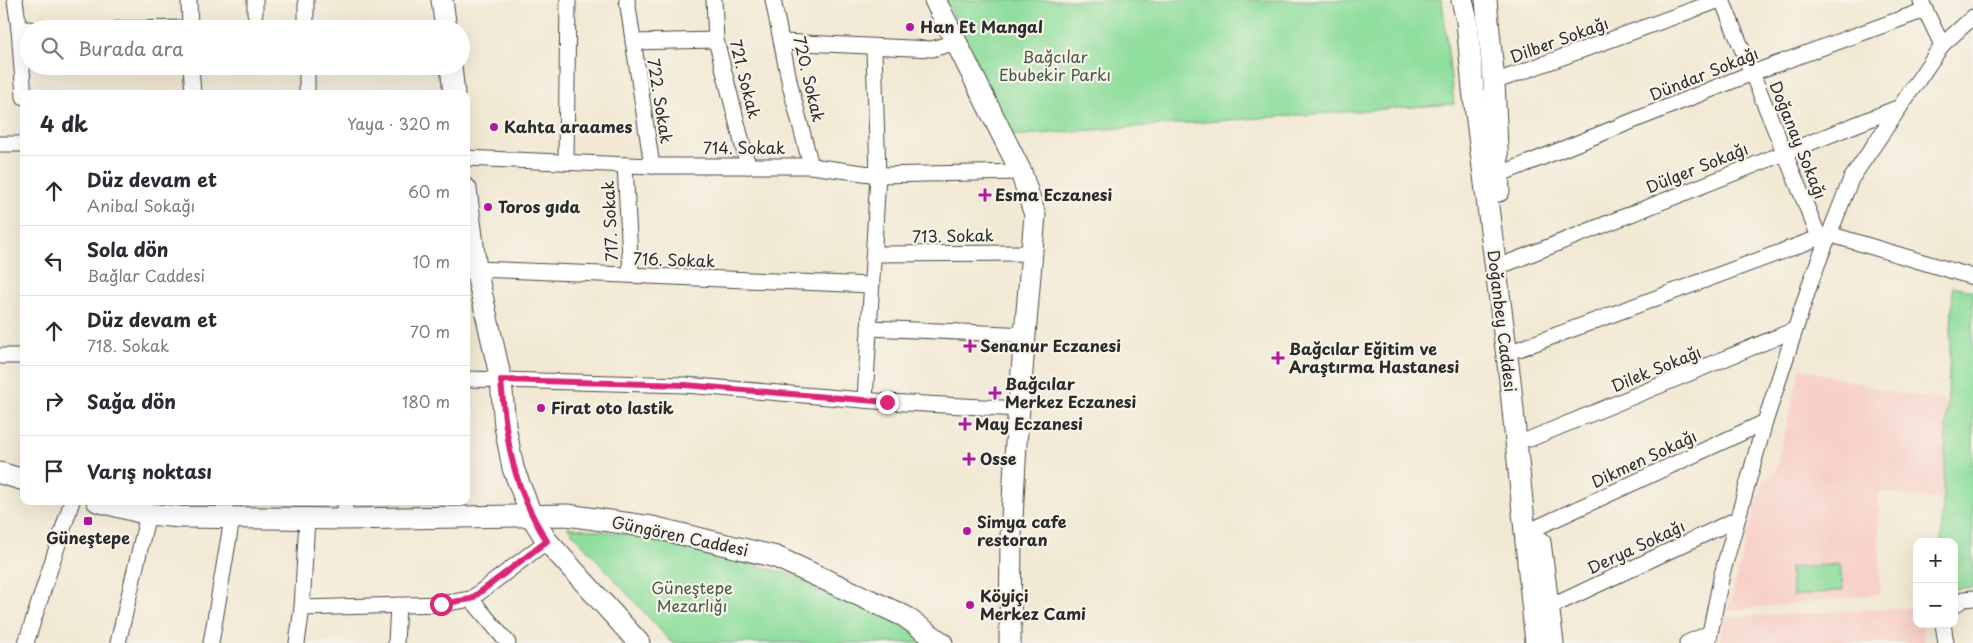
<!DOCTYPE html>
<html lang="tr">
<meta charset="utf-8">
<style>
:root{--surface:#fff;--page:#f2f2f3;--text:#2b2b33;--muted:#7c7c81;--line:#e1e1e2}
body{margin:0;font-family:"Playpen Sans",sans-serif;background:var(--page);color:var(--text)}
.controls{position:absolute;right:15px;bottom:15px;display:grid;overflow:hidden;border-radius:10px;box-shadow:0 5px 20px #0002}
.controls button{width:45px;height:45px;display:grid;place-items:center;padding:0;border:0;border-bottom:1px solid var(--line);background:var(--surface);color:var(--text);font:25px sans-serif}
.stop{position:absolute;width:15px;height:15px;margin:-11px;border:4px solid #db2777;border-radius:50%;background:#fff}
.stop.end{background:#db2777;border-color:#fff;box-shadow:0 1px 5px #0008}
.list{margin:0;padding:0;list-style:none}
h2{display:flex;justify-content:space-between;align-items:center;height:65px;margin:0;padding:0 20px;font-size:21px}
h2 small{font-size:16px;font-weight:400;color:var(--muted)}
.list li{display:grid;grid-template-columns:32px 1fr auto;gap:15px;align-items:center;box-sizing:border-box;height:70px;padding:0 20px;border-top:1px solid var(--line)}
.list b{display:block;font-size:19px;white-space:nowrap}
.list p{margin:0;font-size:16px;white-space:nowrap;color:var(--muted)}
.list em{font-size:16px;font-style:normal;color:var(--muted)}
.icon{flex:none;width:28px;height:28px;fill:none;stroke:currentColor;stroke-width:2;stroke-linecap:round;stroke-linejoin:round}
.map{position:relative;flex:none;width:1973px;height:643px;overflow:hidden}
.search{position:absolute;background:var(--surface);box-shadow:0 5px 20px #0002;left:20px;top:20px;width:450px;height:55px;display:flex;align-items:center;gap:12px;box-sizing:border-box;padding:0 18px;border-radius:28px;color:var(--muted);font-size:19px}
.panel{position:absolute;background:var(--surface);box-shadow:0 5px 20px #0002;left:20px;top:90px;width:450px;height:415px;border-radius:10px}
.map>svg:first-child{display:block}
</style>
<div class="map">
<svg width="1973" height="643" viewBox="0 0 1973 643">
<rect width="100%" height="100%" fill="#f7f3e8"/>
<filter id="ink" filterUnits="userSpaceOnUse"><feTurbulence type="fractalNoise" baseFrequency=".02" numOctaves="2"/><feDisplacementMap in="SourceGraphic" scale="10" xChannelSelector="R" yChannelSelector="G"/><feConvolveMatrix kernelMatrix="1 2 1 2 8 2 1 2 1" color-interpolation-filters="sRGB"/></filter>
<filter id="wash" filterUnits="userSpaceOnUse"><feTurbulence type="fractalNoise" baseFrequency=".0096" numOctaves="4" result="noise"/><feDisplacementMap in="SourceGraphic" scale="20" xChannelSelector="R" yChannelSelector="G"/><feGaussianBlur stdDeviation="1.12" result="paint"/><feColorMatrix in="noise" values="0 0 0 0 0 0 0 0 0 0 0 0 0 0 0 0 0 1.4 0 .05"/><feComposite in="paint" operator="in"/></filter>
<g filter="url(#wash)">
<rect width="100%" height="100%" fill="#f2e9d4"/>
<g fill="#f7d0c9">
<path d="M1800 368 1896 393 1947 401 1943 500 1879 492 1880 594 1727 611 1763 480 1775 474Z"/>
<path d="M1917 607V624H1923L1925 643H1719L1724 618Z"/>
</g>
<g fill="#8fde9d" stroke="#5d8464">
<path d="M946 0H1442L1454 104 1010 136Z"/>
<path d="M1953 286 1973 291V587L1954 589V542H1941Z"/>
<path d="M567 527 640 536 817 581 891 610 927 643H672Z"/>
<path d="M1840 564 1843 590 1793 596 1790 568Z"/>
</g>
</g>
<g filter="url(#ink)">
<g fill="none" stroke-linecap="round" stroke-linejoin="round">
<g stroke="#494844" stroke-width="17">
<g id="street">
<path d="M15 0 19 29"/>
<path d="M189 0 190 29"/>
<path d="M255 0V13"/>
<path d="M306 0V29"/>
<path d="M627 0 652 166"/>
<path d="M714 0 716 40 748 166"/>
<path d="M773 0 790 85 811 166"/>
<path d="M1722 0 1819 237"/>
<path d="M1921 1 1942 45"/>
<path d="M118 29 190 28"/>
<path d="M633 42 716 40"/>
<path d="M782 42 932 49 956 42"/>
<path d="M191 66 193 94"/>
<path d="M307 66V94"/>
<path d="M1494 82 1720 0"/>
<path d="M24 97 19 29H29"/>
<path d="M0 144H24"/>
<path d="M466 158 652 166H811L878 175 1021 172"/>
<path d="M566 162 568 0"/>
<path d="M625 165 631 275"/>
<path d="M1498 175 1752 73 1925 10"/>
<path d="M874 254 1033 253"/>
<path d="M1508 263 1900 107"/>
<path d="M476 269 872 285"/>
<path d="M869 328 1027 335"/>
<path d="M1519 349 1829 234 1973 277"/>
<path d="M0 356H24"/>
<path d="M466 379 685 385 887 402 1020 409"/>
<path d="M865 400 878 175 874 50"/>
<path d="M1530 439 1794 330"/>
<path d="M345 501V519"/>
<path d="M1538 527 1765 422"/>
<path d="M471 599 508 643"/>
<path d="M1954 605 1964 599 1973 598"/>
<path d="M1550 607 1737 519"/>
<path d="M302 608 441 604 471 599 547 541"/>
<path d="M1943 624 1946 643"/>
<path d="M26 643 72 501"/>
<path d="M118 643 148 514"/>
<path d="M211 643 232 519"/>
<path d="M297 643 302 608 307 519"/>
<path d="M396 643 398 605"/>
<path d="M1687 643 1710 633"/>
<path d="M1708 643 1722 574 1765 422 1812 278 1851 179 1942 45 1973 17"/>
</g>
</g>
<g stroke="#494844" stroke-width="23">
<g id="secondary">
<path d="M442 0 446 29"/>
<path d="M935 0 1021 172 1035 215 1016 443 1011 537 1010 643"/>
<path d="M1462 0 1467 21 1473 89 1510 380 1536 643"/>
<path d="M1486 0 1494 82 1499 191"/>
<path d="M451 66 454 94"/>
<path d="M466 189 476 269 501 380 505 426 513 468 532 517 547 541 639 643"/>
<path d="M0 473 24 480"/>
<path d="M97 501 148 514 180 517 345 519 567 515 652 527 776 557 904 616 942 643"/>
<path d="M1540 542 1553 643"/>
</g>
</g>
<use href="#street" stroke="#fff" stroke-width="15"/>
<use href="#secondary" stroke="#fff" stroke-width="21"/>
</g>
</g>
<g fill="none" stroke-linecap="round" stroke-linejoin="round" filter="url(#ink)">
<path stroke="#db2777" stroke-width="6" d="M441 604 471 599 547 541C513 488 506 442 501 380L685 385 887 402"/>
</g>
<g fill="#b5179e" stroke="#f7f3e8" stroke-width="2">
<circle cx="910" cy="27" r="5"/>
<circle cx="494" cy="127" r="5"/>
<path d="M982.5 187.5h5v5h5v5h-5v5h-5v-5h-5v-5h5z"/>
<circle cx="488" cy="207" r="5"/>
<path d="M967.5 338.5h5v5h5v5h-5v5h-5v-5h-5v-5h5z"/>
<path d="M1275.5 350.5h5v5h5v5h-5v5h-5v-5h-5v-5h5z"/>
<path d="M992.5 385.5h5v5h5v5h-5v5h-5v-5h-5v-5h5z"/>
<circle cx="541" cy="408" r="5"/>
<path d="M962.5 416.5h5v5h5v5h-5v5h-5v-5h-5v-5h5z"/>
<path d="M966.5 451.5h5v5h5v5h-5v5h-5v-5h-5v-5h5z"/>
<rect x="83" y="516" width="10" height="10" rx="2.5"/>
<circle cx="967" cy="531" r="5"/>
<circle cx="970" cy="605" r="5"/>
</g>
<g text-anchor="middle" stroke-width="4.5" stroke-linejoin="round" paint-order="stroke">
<g font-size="16" font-weight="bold" fill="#2b2b2b" stroke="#f7f3e8" text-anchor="start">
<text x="920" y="33">Han Et Mangal</text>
<text x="504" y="133">Kahta araames</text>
<text x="995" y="201">Esma Eczanesi</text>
<text x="498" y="213">Toros gıda</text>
<text x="980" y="352">Senanur Eczanesi</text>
<text x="1289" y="355">Bağcılar Eğitim ve<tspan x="1289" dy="18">Araştırma Hastanesi</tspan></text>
<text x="1005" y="390">Bağcılar<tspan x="1005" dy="18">Merkez Eczanesi</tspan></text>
<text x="551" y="414">Firat oto lastik</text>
<text x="975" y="430">May Eczanesi</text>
<text x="980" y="465">Osse</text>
<text x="977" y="528">Simya cafe<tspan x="977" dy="18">restoran</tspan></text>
<text x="88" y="544" text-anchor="middle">Güneştepe</text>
<text x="980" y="602">Köyiçi<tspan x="980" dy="18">Merkez Cami</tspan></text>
</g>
<g font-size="16" fill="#2b2b2b" stroke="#f7f3e8">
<text transform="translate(1559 40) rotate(-20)" y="6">Dilber Sokağı</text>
<text transform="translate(1704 74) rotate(-22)" y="6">Dündar Sokağı</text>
<text transform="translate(745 79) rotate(76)" y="6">721. Sokak</text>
<text transform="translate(809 79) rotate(77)" y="6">720. Sokak</text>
<text transform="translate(660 101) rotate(81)" y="6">722. Sokak</text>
<text transform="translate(1798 140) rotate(68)" y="6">Doğanay Sokağı</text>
<text x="744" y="154">714. Sokak</text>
<text transform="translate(1697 168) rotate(-22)" y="6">Dülger Sokağı</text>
<text transform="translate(610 221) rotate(-93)" y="6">717. Sokak</text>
<text transform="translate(953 236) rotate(-1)" y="6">713. Sokak</text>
<text transform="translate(674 260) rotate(2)" y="6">716. Sokak</text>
<text transform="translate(1502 321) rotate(83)" y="6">Doğanbey Caddesi</text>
<text transform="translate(1656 369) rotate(-22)" y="6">Dilek Sokağı</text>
<text transform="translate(1644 459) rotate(-25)" y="6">Dikmen Sokağı</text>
<text transform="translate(680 536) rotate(12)" y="6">Güngören Caddesi</text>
<text transform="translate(1636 547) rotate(-25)" y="6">Derya Sokağı</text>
</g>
<g font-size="16" fill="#445848" stroke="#f7f3e8">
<text x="1055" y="63">Bağcılar<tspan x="1055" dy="18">Ebubekir Parkı</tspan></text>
<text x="692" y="594">Güneştepe<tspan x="692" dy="18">Mezarlığı</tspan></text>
</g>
</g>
</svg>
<div class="controls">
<button>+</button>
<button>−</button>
</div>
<div class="stop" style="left:441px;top:604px"></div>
<div class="stop end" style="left:887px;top:402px"></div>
<div class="search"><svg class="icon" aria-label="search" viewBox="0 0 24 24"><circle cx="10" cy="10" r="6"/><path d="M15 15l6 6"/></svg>Burada ara</div>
<section class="panel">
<h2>4 dk<small>Yaya · 320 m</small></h2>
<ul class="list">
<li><svg class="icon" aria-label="ahead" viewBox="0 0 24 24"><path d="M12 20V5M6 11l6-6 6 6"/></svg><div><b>Düz devam et</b><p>Anibal Sokağı</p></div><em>60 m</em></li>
<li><svg class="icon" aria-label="left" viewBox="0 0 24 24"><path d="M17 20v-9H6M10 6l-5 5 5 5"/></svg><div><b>Sola dön</b><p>Bağlar Caddesi</p></div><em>10 m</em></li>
<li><svg class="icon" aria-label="ahead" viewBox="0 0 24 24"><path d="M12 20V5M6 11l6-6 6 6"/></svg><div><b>Düz devam et</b><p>718. Sokak</p></div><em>70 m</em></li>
<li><svg class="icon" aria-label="right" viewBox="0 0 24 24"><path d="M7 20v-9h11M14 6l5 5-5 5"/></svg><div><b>Sağa dön</b></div><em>180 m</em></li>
<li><svg class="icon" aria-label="arrive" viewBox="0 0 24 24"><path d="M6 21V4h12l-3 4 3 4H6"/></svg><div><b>Varış noktası</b></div></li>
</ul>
</section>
</div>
